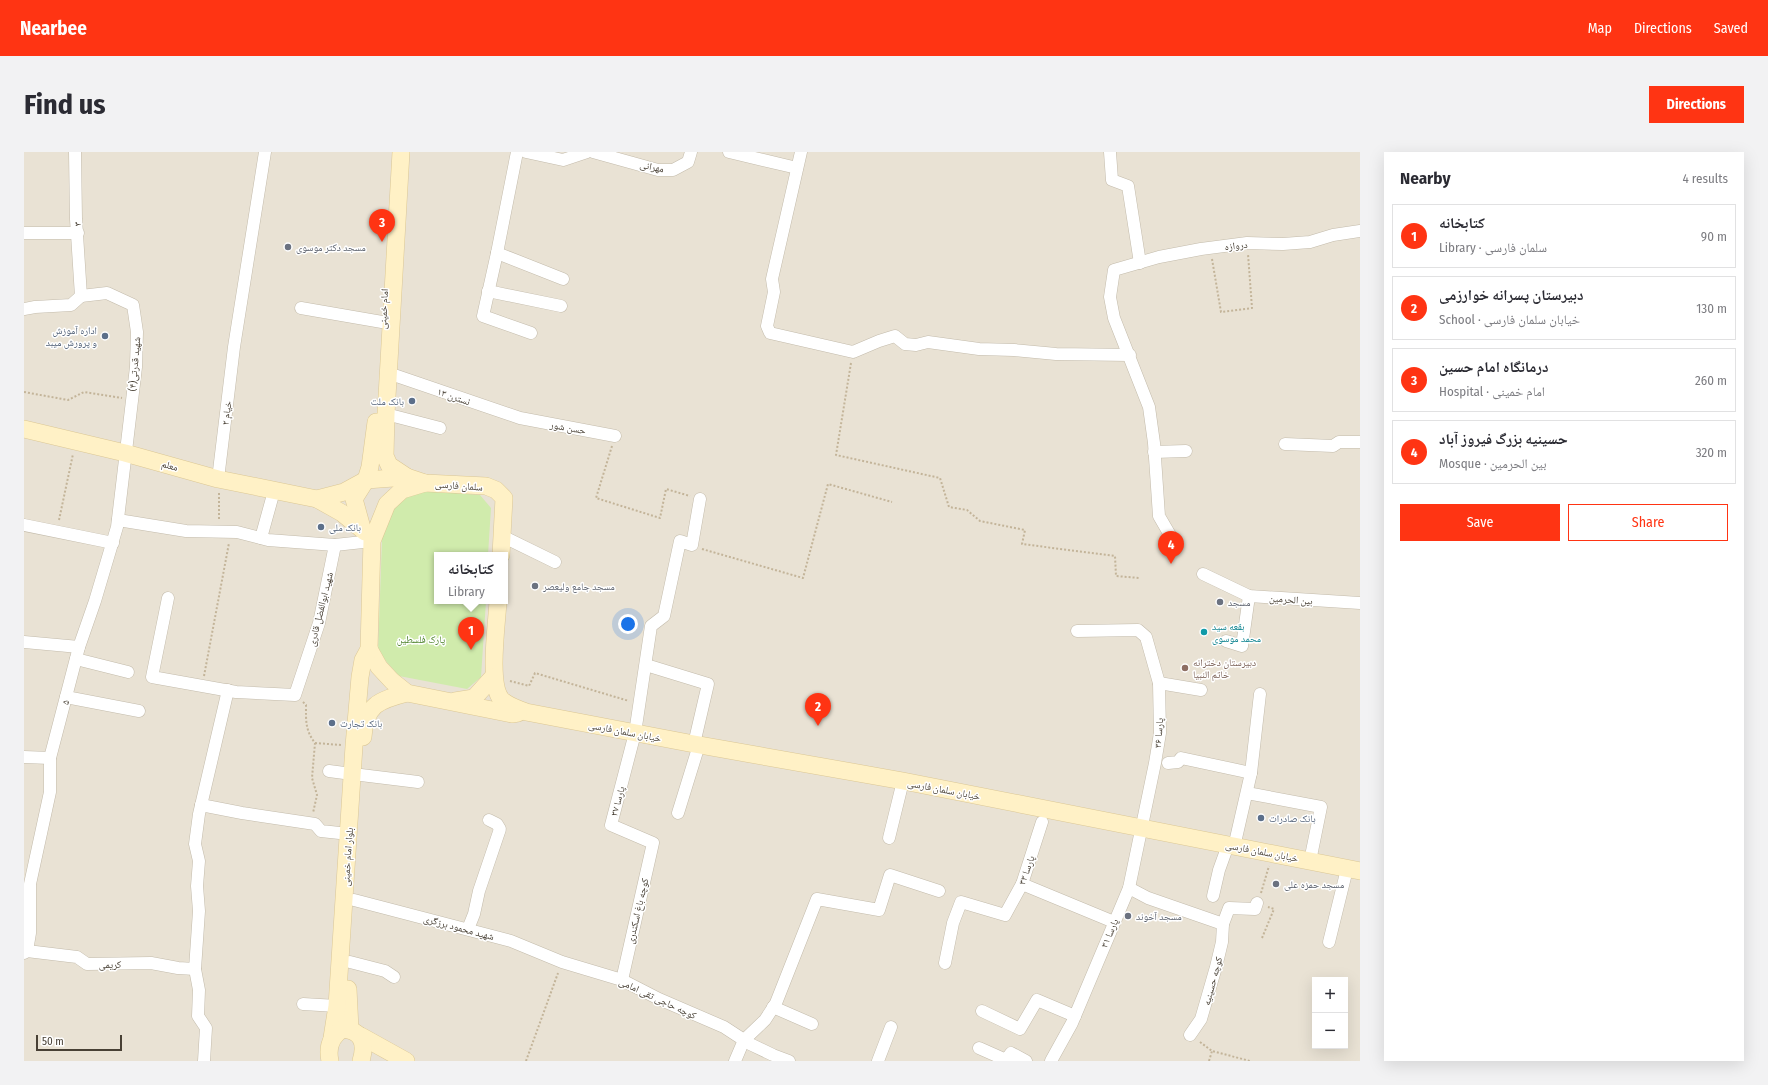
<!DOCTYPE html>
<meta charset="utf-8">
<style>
:root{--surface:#fff;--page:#f2f2f3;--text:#2b2b33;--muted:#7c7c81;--line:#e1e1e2;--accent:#ff3413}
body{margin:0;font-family:"Fira Sans Condensed","Noto Naskh Arabic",sans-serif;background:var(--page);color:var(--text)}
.controls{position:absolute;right:12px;bottom:12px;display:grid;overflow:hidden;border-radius:0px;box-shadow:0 4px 16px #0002}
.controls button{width:36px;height:36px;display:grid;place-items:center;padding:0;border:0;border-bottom:1px solid var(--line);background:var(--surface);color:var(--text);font:20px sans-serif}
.scale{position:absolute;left:12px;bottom:10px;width:86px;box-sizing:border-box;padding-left:4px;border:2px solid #484035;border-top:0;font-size:11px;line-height:14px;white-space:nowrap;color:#484035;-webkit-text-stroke:3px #fff;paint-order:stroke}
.you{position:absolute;left:604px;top:472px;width:14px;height:14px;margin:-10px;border:3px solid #fff;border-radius:50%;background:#1a73e8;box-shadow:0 0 0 6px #1a73e833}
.badge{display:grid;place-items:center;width:26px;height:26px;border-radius:50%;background:var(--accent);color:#fff;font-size:13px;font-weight:700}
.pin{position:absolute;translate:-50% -33px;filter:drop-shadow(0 1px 2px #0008)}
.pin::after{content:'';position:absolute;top:21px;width:14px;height:12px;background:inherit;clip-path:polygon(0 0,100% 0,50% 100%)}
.popup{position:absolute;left:410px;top:400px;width:74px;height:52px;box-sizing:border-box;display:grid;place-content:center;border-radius:0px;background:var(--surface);filter:drop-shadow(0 1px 3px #0005);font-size:13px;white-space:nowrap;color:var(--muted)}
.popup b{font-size:15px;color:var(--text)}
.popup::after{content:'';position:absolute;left:50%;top:100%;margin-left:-8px;border:8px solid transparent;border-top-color:var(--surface)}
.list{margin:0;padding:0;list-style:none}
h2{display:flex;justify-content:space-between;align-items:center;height:52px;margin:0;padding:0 16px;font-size:17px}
h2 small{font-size:13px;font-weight:400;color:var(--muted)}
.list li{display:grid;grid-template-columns:26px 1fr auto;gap:12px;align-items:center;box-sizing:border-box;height:64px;margin:0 8px 8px;padding:0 8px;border:1px solid var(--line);border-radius:0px}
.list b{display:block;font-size:15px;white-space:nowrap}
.list p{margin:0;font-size:13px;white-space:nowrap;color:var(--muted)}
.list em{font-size:13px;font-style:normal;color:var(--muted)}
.actions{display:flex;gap:8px;padding:12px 16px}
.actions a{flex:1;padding:9px 0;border:1px solid var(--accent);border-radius:0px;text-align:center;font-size:14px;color:var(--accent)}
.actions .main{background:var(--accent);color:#fff}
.map{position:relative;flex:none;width:1336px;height:909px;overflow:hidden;border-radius:0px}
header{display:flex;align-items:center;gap:24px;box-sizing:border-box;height:56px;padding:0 20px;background:var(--accent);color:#fff}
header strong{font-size:19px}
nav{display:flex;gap:22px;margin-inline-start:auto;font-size:14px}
.intro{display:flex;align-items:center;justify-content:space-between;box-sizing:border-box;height:96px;padding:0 24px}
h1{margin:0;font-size:28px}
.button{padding:10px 18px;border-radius:0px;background:var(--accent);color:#fff;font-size:14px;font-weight:700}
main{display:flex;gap:24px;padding:0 24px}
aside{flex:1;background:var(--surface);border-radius:0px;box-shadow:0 4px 16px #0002}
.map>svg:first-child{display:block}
</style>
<header>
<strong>Nearbee</strong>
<nav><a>Map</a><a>Directions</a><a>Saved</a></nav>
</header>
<div class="intro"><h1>Find us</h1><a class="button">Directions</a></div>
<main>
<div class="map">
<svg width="1336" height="909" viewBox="0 0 1336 909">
<rect width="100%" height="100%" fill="#f4f0e6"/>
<path fill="#e9e2d4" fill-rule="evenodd" d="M0 0H1336V909H0ZM413 403H481V449H413ZM1291 828H1321V894H1291Z"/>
<path fill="#d0ebac" d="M383 337 456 343 467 356 464 403H413V449H462L457 525 443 537 375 524 354 500 358 387 367 353Z"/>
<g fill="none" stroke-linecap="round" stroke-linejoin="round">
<g stroke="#c3bbab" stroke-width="13">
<g id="street">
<path d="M51 0 52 67 57 144"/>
<path d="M493 0 473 101 459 164 507 181"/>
<path d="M502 0 539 8 563 0"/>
<path d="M569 0 634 18H649L664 10 667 0"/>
<path d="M705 0 773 16"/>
<path d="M777 0 748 127 750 140 743 174 746 181 829 200 855 189 871 184 881 192 892 193 904 190 955 197 990 198 1032 202 1106 203"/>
<path d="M1086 0 1088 28 1104 34 1116 111"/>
<path d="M0 81H54"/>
<path d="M473 101 539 127"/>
<path d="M464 139 537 154"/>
<path d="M277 156 358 170"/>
<path d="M0 157 11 155 47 153 57 144"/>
<path d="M364 221 496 266 591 284"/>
<path d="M362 262 416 276"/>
<path d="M1261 292 1309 294 1315 290H1336"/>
<path d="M1130 300 1162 299"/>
<path d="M194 327 210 195 241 0"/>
<path d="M94 368 162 379 213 380 244 388 311 393 348 389"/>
<path d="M0 373 89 391"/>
<path d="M1146 383 1135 364 1130 291 1125 255 1090 166 1086 145 1090 118 1135 105 1177 97 1223 91 1259 92 1286 90 1309 83 1336 79"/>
<path d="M478 384 531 410"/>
<path d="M237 386 250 339"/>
<path d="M1179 422 1225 444 1336 451"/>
<path d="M144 446 128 525 212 540 271 543 295 471 311 393"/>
<path d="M1202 489 1218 494 1225 444"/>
<path d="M0 490 55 495"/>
<path d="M52 507 104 520"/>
<path d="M622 513 684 532 670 592"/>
<path d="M1135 531 1177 538"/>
<path d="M42 545 115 559"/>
<path d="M0 605 26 606"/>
<path d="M1144 611 1154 610 1157 606 1227 621"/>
<path d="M305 619 328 622"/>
<path d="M337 623 394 630"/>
<path d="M1223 641 1297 655 1286 709"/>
<path d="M177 653 218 661 291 672 297 679 325 682"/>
<path d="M654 661 675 593"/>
<path d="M865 686 879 629"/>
<path d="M1210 695 1227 621 1236 542"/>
<path d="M998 732 1090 770"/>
<path d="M1105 736 1124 746 1199 772"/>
<path d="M1189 744 1195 718 1204 693"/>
<path d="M330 748 487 789 538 810 598 828 635 847 700 875 726 892 749 903 765 909"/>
<path d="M444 777 450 762 455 739 476 677 473 672 465 668"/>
<path d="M1305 790 1323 717"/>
<path d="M3 799 53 805 63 812 127 811 154 816 171 817"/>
<path d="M0 801 3 799 6 781V732L26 640V606L55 495 71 449 93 375 112 215 113 180 109 153 83 141 57 144"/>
<path d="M326 810 361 819 370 825"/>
<path d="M921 811 929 771 937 750 981 763 998 732 1018 670"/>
<path d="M598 828 629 691 587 673 611 581 627 474 640 464 656 389 668 393 676 347"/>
<path d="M279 852 313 854"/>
<path d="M749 855 788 872"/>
<path d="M958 859 996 877 1013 848 1051 864"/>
<path d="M1166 883 1177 867 1192 815 1198 790 1199 772 1205 756 1231 757 1233 751"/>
<path d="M955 896 982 908 987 901 1002 909"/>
<path d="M180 909 182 876 174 864 175 838 171 817 175 759 173 734 175 709 171 692 175 662 204 538"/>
<path d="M711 909 720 888 741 868 752 851 793 747 855 758 866 723 915 739"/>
<path d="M854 909 867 875"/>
<path d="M1027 909 1048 871 1105 736 1131 611 1136 581 1135 531 1122 485 1114 478 1053 479"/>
</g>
</g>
<g stroke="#dbc795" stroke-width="18">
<g id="secondary">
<path d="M377 0 362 262 361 304 365 313 383 325 401 331 462 334 472 338 480 346 477 403"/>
<path d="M0 277 101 301 194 327 293 347 318 361 341 380"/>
<path d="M293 347 320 340 342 328 383 325"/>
<path d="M338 376 330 347 342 328 346 315 352 270"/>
<path d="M474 449C473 471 464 531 477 547 483 554 495 557 502 560L670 592 879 629 1336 719"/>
<path d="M345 497 355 515 368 529 383 541 488 562 494 561"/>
<path d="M431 549 450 546 469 525"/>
<path d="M339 585C341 553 355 548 383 541"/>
<path d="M324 837 326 877"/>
<path d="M337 884 382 909"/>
<path d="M308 886 313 854 330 594 336 525 339 508 345 497 348 389 363 352 378 338 401 331"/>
<path d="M306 909C303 895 307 884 319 877 339 879 342 892 337 909"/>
</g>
</g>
<g stroke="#c3b499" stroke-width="2" stroke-dasharray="2 2" stroke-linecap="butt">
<path d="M1188 107 1197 160 1228 156 1224 102"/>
<path d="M827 211 812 303 916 326 925 355 943 358 956 369 1001 378 998 392 1091 404 1092 424 1116 426"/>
<path d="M0 240 44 248 60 240 98 246"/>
<path d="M588 294 572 346 636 366 642 337 666 344"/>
<path d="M195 341V368"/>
<path d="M35 368 49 302"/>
<path d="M678 397 779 426 804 332 868 350"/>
<path d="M180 524 205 391"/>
<path d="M486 529 505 534 511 521 605 549"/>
<path d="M279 550 282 553C282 568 281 578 291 591L288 626 293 643 289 661"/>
<path d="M291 591 317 593"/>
<path d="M1237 741 1245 714"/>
<path d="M1238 786 1250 757 1244 755"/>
<path d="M1176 890 1188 899 1226 909"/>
<path d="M502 909 534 821"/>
<path d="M1185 909 1188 899"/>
</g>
<use href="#street" stroke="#fff" stroke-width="12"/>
<use href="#secondary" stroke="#fff1c6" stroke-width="17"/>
</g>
<g fill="#6b7280" stroke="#fff" stroke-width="1.5">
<circle cx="264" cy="95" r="4"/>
<circle cx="511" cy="434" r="4"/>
<circle cx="1196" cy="450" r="4"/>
<circle cx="1252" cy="732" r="4"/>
<circle cx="1104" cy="764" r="4"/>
</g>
<g fill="#5c6f8a" stroke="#fff" stroke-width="1.5">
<circle cx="81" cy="184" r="4"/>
<circle cx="388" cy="249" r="4"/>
<circle cx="297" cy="375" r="4"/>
<circle cx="308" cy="571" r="4"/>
<circle cx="1237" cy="666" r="4"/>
</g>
<circle fill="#0f9aa8" stroke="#fff" stroke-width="1.5" cx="1180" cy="480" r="4"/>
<circle fill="#8d6e63" stroke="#fff" stroke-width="1.5" cx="1161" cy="516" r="4"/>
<g text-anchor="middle" stroke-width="3" stroke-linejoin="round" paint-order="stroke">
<g font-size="10" fill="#484035" stroke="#fff">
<text transform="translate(628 14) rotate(11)" y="4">مهرانی</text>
<text transform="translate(53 72) rotate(-96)" y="4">۳</text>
<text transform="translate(1212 93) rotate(-6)" y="4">دروازه</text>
<text transform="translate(359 157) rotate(-87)" y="4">امام خمینی</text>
<text transform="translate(110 212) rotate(-85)" y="4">شهید قدرتی(۴)</text>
<text transform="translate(430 244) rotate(19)" y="4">نسترن ۱۳</text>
<text transform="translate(202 261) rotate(-83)" y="4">خیام ۲</text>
<text transform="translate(544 275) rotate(10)" y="4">حسن شور</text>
<text transform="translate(146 313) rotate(15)" y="4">معلم</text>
<text transform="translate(435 333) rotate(4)" y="4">سلمان فارسی</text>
<text transform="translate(1267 447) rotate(4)" y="4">بین الحرمین</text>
<text transform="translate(296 457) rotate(-76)" y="4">شهید ابوالفضل قادری</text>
<text transform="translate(41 550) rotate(-76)" y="4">۵</text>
<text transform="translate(601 579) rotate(11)" y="4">خیابان سلمان فارسی</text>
<text transform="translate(1134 581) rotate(-86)" y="4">پارسا ۳۶</text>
<text transform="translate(920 637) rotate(11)" y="4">خیابان سلمان فارسی</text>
<text transform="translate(593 649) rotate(-75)" y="4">پارسا ۳۷</text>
<text transform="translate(1238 699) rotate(11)" y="4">خیابان سلمان فارسی</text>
<text transform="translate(323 705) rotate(-86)" y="4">بلوار امام خمینی</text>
<text transform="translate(1002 718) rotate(-71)" y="4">پارسا ۳۳</text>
<text transform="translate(613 759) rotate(-77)" y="4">کوچه باغ اسکندری</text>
<text transform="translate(435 775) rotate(15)" y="4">شهید محمود برزگری</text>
<text transform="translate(1085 781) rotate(-67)" y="4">پارسا ۳۱</text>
<text transform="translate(86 812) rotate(-1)" y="4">کریمی</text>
<text transform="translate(1188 829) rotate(-75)" y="4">کوچه حسینیه</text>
<text transform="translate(634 846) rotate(25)" y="4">کوچه حاجی تقی امامی</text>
</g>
<g font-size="10" fill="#5b616d" stroke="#fff" text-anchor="start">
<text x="272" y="99">مسجد دکتر موسوی</text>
<text x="519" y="438">مسجد جامع ولیعصر</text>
<text x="1204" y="454">مسجد</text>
<text x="1260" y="736">مسجد حمزه علی</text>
<text x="1112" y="768">مسجد آخوند</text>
</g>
<g font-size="10" fill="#4e5e75" stroke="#fff" text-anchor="start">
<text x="73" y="182" text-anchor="end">اداره آموزش<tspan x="73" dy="12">و پرورش میبد</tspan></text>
<text x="380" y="253" text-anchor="end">بانک ملت</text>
<text x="305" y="379">بانک ملی</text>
<text x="316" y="575">بانک تجارت</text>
<text x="1245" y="670">بانک صادرات</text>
</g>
<g font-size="10" fill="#0d838f" stroke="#fff" text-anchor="start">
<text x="1188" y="478">بقعه سید<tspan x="1188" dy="12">محمد موسوی</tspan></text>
</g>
<g font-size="10" fill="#477e24" stroke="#fff">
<text x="397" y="491">پارک فلسطین</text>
</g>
<g font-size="10" fill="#785e54" stroke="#fff" text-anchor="start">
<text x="1169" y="514">دبیرستان دخترانه<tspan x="1169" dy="12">خاتم النبیا</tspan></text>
</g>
</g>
</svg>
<div class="controls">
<button>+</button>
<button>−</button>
</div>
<div class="scale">50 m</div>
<div class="you"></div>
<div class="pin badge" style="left:447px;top:498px">1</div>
<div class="popup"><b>کتابخانه</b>Library</div>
<div class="pin badge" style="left:794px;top:574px">2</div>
<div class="pin badge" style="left:358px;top:90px">3</div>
<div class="pin badge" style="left:1147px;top:412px">4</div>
</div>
<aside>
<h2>Nearby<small>4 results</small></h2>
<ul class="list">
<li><span class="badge">1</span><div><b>کتابخانه</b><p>Library · سلمان فارسی</p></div><em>90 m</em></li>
<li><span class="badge">2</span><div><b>دبیرستان پسرانه خوارزمی</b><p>School · خیابان سلمان فارسی</p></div><em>130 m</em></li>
<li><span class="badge">3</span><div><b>درمانگاه امام حسین</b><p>Hospital · امام خمینی</p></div><em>260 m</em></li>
<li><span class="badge">4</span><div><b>حسینیه بزرگ فیروز آباد</b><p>Mosque · بین الحرمین</p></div><em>320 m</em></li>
</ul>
<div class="actions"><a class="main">Save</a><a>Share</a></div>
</aside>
</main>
